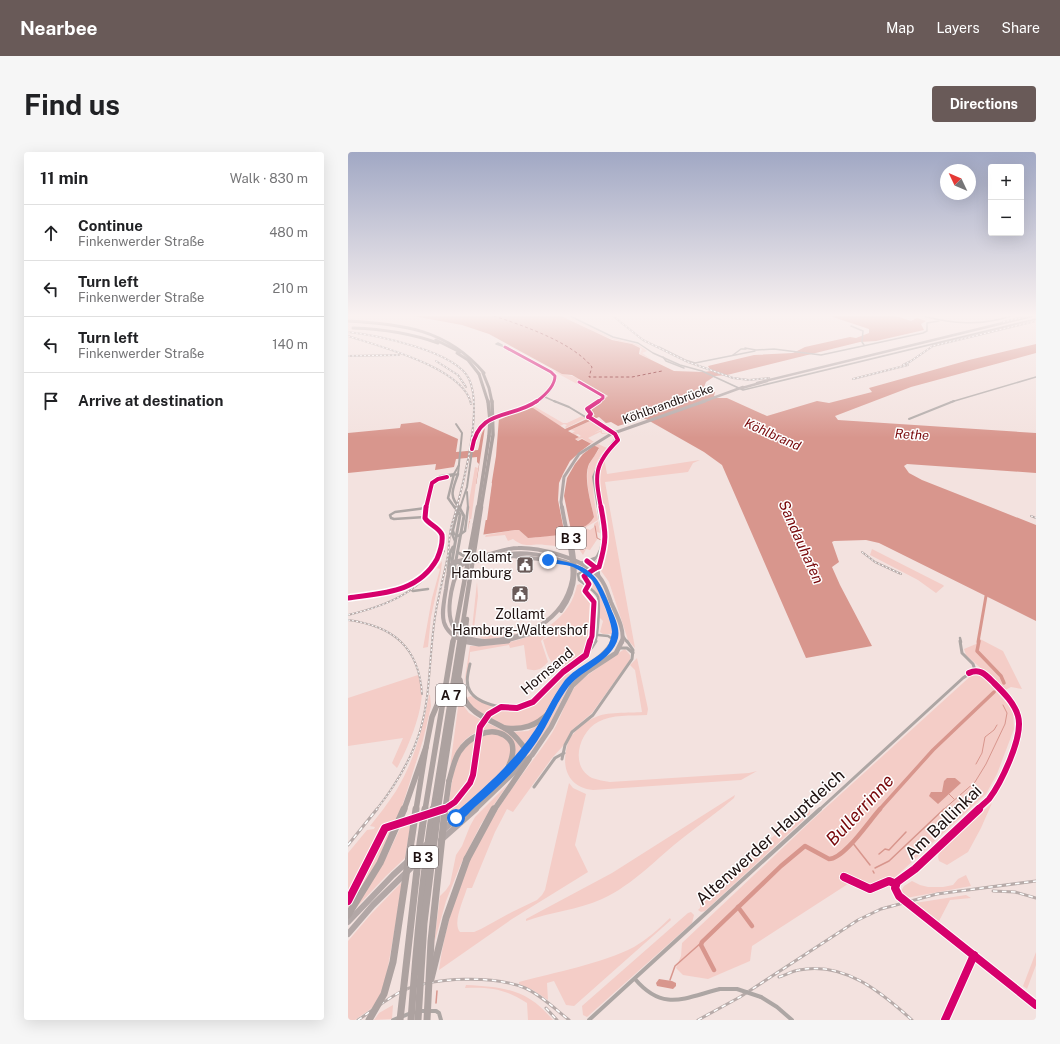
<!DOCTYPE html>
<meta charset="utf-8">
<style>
:root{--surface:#fff;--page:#f6f6f6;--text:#202124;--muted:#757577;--line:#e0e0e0;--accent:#695a58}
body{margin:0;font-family:"Public Sans",sans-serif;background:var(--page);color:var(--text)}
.controls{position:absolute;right:12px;top:12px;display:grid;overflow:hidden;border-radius:4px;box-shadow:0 4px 16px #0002}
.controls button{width:36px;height:36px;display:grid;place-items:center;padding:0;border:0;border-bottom:1px solid var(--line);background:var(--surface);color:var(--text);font:20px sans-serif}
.compass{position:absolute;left:592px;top:12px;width:36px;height:36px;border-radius:50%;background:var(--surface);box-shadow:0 4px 16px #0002;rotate:314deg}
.stop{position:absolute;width:12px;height:12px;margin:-9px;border:3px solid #1a73e8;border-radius:50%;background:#fff}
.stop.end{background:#1a73e8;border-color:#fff;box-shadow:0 1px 4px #0008}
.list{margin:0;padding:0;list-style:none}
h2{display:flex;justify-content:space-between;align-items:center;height:52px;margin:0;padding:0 16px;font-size:17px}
h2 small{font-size:13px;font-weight:400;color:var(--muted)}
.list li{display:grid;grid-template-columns:26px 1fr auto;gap:12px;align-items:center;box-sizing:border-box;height:56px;padding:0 16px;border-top:1px solid var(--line)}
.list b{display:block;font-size:15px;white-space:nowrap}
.list p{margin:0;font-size:13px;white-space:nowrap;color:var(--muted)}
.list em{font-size:13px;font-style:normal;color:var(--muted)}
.icon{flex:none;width:22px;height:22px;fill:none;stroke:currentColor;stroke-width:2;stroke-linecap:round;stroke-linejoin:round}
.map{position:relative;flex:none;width:688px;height:868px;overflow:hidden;border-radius:4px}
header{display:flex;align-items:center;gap:24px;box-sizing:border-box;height:56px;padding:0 20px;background:var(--accent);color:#fff}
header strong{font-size:19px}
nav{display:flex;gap:22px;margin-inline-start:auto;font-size:14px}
.intro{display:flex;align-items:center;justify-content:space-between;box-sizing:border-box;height:96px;padding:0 24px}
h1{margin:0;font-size:28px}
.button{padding:10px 18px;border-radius:4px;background:var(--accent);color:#fff;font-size:14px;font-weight:700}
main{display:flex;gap:24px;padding:0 24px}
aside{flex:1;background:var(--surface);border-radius:4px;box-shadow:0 4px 16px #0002}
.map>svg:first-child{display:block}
</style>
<header>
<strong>Nearbee</strong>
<nav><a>Map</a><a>Layers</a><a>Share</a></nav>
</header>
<div class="intro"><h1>Find us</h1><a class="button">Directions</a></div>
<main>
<aside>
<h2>11 min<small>Walk · 830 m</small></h2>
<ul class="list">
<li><svg class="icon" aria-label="ahead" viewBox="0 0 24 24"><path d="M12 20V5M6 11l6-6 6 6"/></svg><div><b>Continue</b><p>Finkenwerder Straße</p></div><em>480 m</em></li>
<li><svg class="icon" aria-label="left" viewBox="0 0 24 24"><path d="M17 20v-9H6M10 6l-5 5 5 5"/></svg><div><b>Turn left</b><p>Finkenwerder Straße</p></div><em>210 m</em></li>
<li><svg class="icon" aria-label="left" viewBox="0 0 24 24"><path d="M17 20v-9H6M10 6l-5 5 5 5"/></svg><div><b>Turn left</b><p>Finkenwerder Straße</p></div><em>140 m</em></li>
<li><svg class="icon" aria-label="arrive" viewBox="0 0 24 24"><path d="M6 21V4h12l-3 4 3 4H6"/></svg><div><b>Arrive at destination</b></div></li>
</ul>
</aside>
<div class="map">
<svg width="688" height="868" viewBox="0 0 688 868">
<rect width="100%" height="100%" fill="#f3e2df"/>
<g fill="#f4cdc7">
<path d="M215 164 227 167 264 186 289 192 299 199 294 201 304 208 292 202 294 197C285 190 274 191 264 187 248 181 231 172 215 164Z"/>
<path d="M209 219C218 224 223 222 233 228L229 231 234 229 260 245 244 257 243 255 255 246 256 244 239 234 231 233 207 220Z"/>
<path d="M184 253 215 271H219L234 264 238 266 218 276 217 275 219 273 216 272 212 274 184 256 151 269Z"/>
<path d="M242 269 254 277 246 281 254 278V281L262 282H254L252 280 240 286 246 290 243 292 234 286 230 288 227 287 233 284 230 282 227 283 224 281 227 279 223 278Z"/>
<path d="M250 292 259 296C239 314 245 344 250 368L223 384V382L246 365C243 351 236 326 241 313 243 308 248 302 251 297L247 294Z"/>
<path d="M257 304 256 306 259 322 352 308 345 311 340 320 257 330 287 496 280 488 261 430 251 416 256 401 258 386 249 328V320L256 305Z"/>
<path d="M127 315 130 316 123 369H121V349Z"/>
<path d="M250 369 252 381 249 380 250 386 242 398 238 397 235 403 231 397 226 395 224 385 238 376 242 378 246 375V372Z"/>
<path d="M167 378H171L180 386 215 382 217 388 209 394C205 394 200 393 197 393 184 391 177 397 165 387L160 389 157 383 137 385 138 383Z"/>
<path d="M524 397 595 433 596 434 588 441 570 428 524 404 522 403Z"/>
<path d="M94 409 93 419 83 465 80 495 75 496 84 446 92 417 89 416Z"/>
<path d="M240 424 250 437 264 476V482H255L252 480 255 469 251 465C251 452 254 442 242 435V430L238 426Z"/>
<path d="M129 430 130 444 126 476 131 478H144L154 482 166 481 167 483 137 488 132 485 124 477Z"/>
<path d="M232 432 238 436 236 439 245 451 243 484 239 496 235 501 213 518C201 512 199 501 195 488L212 478 216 471C210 481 198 482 193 489L200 510C194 517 189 520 179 517L176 493 162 496 161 493 122 500 121 513 116 532 122 494C163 495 220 480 229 433Z"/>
<path d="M632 487 655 499 674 537 663 535 657 538 618 503 616 497 628 492Z"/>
<path d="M277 497 282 503V508L244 561 224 578 215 594 204 606 165 660 159 657 147 680 124 736H119C116 747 104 771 112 780H126L133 777 164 760 189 748 194 743 197 738 221 631 225 636 238 642 227 693 240 720 164 767 91 818C97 773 111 729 131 688 134 680 140 672 145 665 163 635 185 610 204 581 214 565 218 544 231 530 236 526 274 498 277 497Z"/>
<path d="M289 506 300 557 299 563C283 564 264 562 250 570 231 580 221 614 244 626 250 628 256 629 262 630L401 621 409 619 393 628 245 638C223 636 214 619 218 599 219 593 221 586 225 582 231 575 240 568 248 565 256 560 283 561 294 560L287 518 282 513Z"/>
<path d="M247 511 233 522 221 534 213 549 203 571 178 606 179 599 200 570 218 536 232 521Z"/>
<path d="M218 520 223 523 216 531 199 560 189 571 168 576 154 573 140 565C155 554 159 562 173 558 192 552 204 533 218 520Z"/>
<path d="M626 521 633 523 665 558 666 577 649 622 638 642 543 729 541 734 523 740 503 730 404 794 402 809 360 827 335 823 328 816 333 804 334 791 462 670Z"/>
<path d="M70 523C83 544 60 596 49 616L44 611 55 586 0 594V546Z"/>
<path d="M81 543H82L83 554 75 588 53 658 39 693 0 759V752L15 725H13L0 746V701L19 678 26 677 27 675 22 674C31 663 40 651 48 639 66 609 75 577 81 543Z"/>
<path d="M123 544 129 548 150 556 139 564C130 560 123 555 118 546Z"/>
<path d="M111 548 121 561 135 569 131 579C115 585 107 599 102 615Z"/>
<path d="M136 570C150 576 171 583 175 600L163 613 164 587C157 577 143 576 133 578Z"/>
<path d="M195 570 178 595 164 580 180 579Z"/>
<path d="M137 582C141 582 148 581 152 583 156 584 160 588 161 591 172 616 116 655 99 669 102 653 106 656 115 644 131 621 132 610 132 584Z"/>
<path d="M130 585C128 615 125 635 100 655 104 636 104 609 118 595 121 591 126 588 130 585Z"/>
<path d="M160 632 133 672 112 714 98 749 86 792 92 744 98 738 102 732 108 703 114 694 122 674 127 665Z"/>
<path d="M387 643 386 646C370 660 352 672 336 685 309 706 285 733 254 747 230 758 202 760 178 769V767L264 721Z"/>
<path d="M644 651 633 676 620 700 599 713 591 709 590 705 591 701Z"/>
<path d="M459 657 462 659V662L357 759 353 760 350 758 352 756V752L356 746 455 658Z"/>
<path d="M63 669 57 706 38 724 7 757 40 702 55 670Z"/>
<path d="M618 723 623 734 558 746 553 739 556 734 564 729 572 733 580 735H595L605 733 610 727Z"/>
<path d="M54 730 48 770 37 831 28 853 7 868H0V789L23 762Z"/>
<path d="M618 743 623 746 602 748 591 769 593 771 591 773 566 753 567 751Z"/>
<path d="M343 760 346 763 344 771 239 865 235 863 234 854 340 761Z"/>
<path d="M322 766 323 768 226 854 218 853 206 829 199 831 200 848 185 838 171 832V830C205 821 255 811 286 795 299 787 311 777 322 766Z"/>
<path d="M688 800V813L679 837 675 834Z"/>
<path d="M118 833C156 835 179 837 205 868H180L179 851C158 837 142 835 117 836Z"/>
<path d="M45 853 44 867 26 868 31 861Z"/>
</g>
<g fill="#d8968d">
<path d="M65 164H213L264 188 284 192 292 196 291 202 326 219 355 220 363 219 360 214 406 203 445 201 457 195 502 185 508 186 521 181V177L482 164H548L563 169 569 166 578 169 573 172 576 178 528 189 512 190 379 223 367 224 358 230 356 235 367 240 366 244 369 246H379L419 264 469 249 481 251 524 240 521 236 621 208 688 192V201L563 235 487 264 490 268 688 281V321L559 312 556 314 561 321 574 328 688 373V469L531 391 518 388 486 389 484 390 491 410 484 415 492 433 524 494 458 506 374 313 356 300 298 267H292L270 274 263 270 258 271 251 265 246 267 243 265 247 263 242 259 260 244 224 223 214 222 141 182 114 173Z"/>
<path d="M182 256H185L217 277 239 267 242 269 220 279 231 285 227 287 230 289 234 287 251 296C248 302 244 307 241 312 235 325 243 351 246 365 236 384 199 384 180 386L171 378H167L125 384 120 381 121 369 139 368 144 331 128 332 131 312 129 310V305L108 307 106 315 87 318 88 312 0 321V281L52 276 53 272 72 270 110 287 108 300 130 298C132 292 132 284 135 279 139 270 172 260 182 256Z"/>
<path d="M599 626H607L613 631 590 652 581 644 583 640H594L596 629Z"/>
<path d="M311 827 324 829 328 831V834L325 837 309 834 308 831Z"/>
</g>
<g fill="#f3e2df">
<path d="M151 266 148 304 135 385 125 386 119 383 122 367 137 366 142 333 128 334 137 275Z"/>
<path d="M245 290 248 292 235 302 227 312 219 326 216 344 224 383 217 384 210 348 211 331 215 322 222 309 233 299Z"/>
</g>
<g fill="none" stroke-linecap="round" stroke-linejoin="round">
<g stroke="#d8968d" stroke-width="1">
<path d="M247 374 249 386 253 388"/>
<path d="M253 414 259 393"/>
<path d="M628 612 634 601 637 585 646 578 649 573"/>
<path d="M601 642 606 647"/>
<path d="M595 658 627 630 638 612 657 572 659 561 655 553"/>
</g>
<g stroke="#d8968d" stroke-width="1.5">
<path d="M504 690 522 713"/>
<path d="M531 702 537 697 541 698 558 680"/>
<path d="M527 716 541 709 596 657"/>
<path d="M525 719 526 721"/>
<path d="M322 828 327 814 354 790"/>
<path d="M88 851 89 839"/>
</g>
<path stroke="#d8968d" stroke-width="3" d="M630 490 638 444"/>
<g stroke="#d8968d" stroke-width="3.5">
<path d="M631 489 629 499 653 524 656 531"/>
<path d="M531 658 585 598 646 540"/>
</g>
<g stroke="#d8968d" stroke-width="4.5">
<path d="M390 755 404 774"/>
<path d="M366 818 353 793 354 790 433 714 457 694 481 707C496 707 521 669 532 657"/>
</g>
<path stroke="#78080a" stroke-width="1" stroke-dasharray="3 2.5" stroke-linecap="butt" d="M146 164C176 174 224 190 244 215L241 225H284L314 219"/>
<g stroke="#ada6a4" stroke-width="1.5">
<path d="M222 164 265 185 290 191 305 201 332 213 354 219 395 238 688 167"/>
<path d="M575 164C605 172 633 174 663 164"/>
<path d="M503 174 515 179 514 190 516 193"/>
<path d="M154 193 150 191 148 192 157 195 203 220 207 224C207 235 199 245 189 250"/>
<path d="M311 195 337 208 347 211 407 199"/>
<path d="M397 196 408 198 426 197 473 203 575 181 579 179V171L591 169"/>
<path d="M385 203 393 197H398"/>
<path d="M315 205 318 209 336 216"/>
<path d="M197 245 208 250"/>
<path d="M603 250 688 225"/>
</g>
<g stroke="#ada6a4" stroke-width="2">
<path d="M206 249 221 255 264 281 268 286 253 306 245 325 250 356"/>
<path d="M561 267 606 249"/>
<path d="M106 322 111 313"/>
<path d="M84 331 91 327 110 322 114 281 108 272"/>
<path d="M119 340 120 356"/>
<path d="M113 353 119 335 126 284C141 262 169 260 191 249"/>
<path d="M76 356H78"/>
<path d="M79 356 84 330 92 324 106 322"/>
</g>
<g stroke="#ada6a4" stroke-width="2.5">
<path d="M77 365 46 367 43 366 42 363 47 360 78 356"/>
<path d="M105 379 106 382 110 384 117 379 120 355"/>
<path d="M107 389 104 382 109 362"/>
<path d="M233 411 247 406"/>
<path d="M249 411 251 423"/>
<path d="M240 415C261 395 254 380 250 355"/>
<path d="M60 435 65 439 80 437"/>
<path d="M0 446C32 442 71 440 87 409 91 402 94 394 94 385L91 378 77 366 79 355"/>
<path d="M250 483 260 484 266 488"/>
<path d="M275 484 279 490"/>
<path d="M612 486 613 490"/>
<path d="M247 490C250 483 252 453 250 445 247 438 237 433 231 428L230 422C241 417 253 412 253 398"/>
</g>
<g stroke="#ada6a4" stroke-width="3">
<path d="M612 489 614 501 625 512 627 518"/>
<path d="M272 496H279L285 501"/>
<path d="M122 512C120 521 117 531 122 539 130 553 164 560 178 553 193 547 203 532 214 521 225 510 241 503 248 489"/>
<path d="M214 607 217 593 224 580 245 563 284 507 285 498 279 489"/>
<path d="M186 635 207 606 216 601"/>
<path d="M471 658 615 526 627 518C637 520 644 529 651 536 660 545 669 555 671 567 673 588 653 631 641 647 637 651 633 654 629 658"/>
</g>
<g stroke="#ada6a4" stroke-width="4">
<path d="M631 657 567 717 549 730 547 736 551 744 688 853"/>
<path d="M287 827C315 860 336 846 372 837"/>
<path d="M413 845 429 855 444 868"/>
<path d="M71 859H88L91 861 93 868"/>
<path d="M45 868 63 861"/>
<path d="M241 868 472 657"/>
<path d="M597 868 626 803"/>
</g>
<g stroke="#ada6a4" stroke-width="2.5">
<path d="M106 322 100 346 107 356"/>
<path d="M110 322C105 337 100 344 112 356"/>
</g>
<g stroke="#ada6a4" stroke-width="3">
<path d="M107 355 112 363 104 409 108 411 119 410"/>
<path d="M111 401 119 406"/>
<path d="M100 421 102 401 105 395"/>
<path d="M106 427V419L116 364 111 355"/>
</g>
<path stroke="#b2a7a6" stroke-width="2.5" d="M409 231 684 164"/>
<g stroke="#b2a7a6" stroke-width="4">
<path d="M149 405 164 404 200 408"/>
<path d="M140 407C167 397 191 401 218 410 227 414 235 416 242 423 251 432 257 445 261 457 264 467 269 480 265 490"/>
<path d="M137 489C128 488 117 487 110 480 94 467 104 430 112 414L120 410 142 407"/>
<path d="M117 490C89 478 94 462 98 437 99 428 100 418 105 410 115 408 125 406 135 404 147 401 158 396 170 396 191 395 229 406 245 419 255 426 259 438 263 450 268 462 277 477 274 490"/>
<path d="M154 490 185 481"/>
</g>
<g stroke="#b2a7a6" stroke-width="5">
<path d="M114 489 131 492 160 489"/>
<path d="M172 613 178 599"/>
<path d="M118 658C141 638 165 618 182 593 196 573 203 550 218 532 232 515 255 509 265 489"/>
<path d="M127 658 184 603 203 575 224 534 239 520 268 501 274 489"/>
</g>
<g stroke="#b2a7a6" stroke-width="6">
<path d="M95 678 119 657"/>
<path d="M93 688 128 657"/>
<path d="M0 770 45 723 79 692"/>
<path d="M0 782 25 753 69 710"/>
</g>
<g stroke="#ada2a0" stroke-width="3">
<path d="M0 169C54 172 99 177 136 221"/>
<path d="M5 176C34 177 62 181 90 191"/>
<path d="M88 188 112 200"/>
<path d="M109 201 120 208 131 222"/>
</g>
<path stroke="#ada2a0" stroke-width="3.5" d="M130 356 141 284"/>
<path stroke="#ada2a0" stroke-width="4.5" d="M127 372 130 355"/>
<g stroke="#ada2a0" stroke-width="5.5">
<path d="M112 528C113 533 113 539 115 544 123 564 145 568 161 579 168 584 173 591 178 598"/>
<path d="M157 576C175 578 188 574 201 561"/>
<path d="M101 629C104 619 106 608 111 600 120 586 140 574 156 583 159 585 163 589 164 592 167 602 161 613 157 622"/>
<path d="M56 658 78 595 84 565 95 539"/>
<path d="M146 658 181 607"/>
</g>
<g stroke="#ada2a0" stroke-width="7">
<path d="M119 707 146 657"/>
<path d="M0 763 32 711 56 657"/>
</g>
<g stroke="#b7aba9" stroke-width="2">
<g id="rail-far1">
<path d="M265 164 295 188 340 210 385 226 401 228 421 226"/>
<path d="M655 170 680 164"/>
<path d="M0 180C28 183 108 199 121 227 135 256 116 328 108 358 107 364 104 370 103 376 101 385 101 394 100 403 96 424 90 444 87 465 81 503 83 542 72 579 63 608 47 634 28 658"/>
<path d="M0 184C30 194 117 216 123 252"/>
<path d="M0 204 51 203"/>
<path d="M88 209 110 223 118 235"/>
<path d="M555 213 563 209 585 194 688 169"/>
<path d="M505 227 560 213"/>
<path d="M683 364 688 366"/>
<path d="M514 400 527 410 553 422"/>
<path d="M0 463C41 453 76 439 96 399"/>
<path d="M0 468C45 474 71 495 74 542"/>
</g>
</g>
<g stroke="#b7aba9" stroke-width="3">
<g id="rail">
<path d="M0 693 29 657"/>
<path d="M645 739 667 740 688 746"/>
<path d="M431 825C438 823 444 819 451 818 496 809 533 840 564 868"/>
<path d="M198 856 209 868"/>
<path d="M10 868C25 858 40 846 56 838 87 825 146 823 177 836 193 843 207 857 221 868"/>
<path d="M350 868 392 845 510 768 533 757 589 742 688 729"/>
</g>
</g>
<use href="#rail-far1" stroke="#fff" stroke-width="1" stroke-dasharray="2" stroke-linecap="butt"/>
<use href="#rail" stroke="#fff" stroke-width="1.5" stroke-dasharray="4.5" stroke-linecap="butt"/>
<path stroke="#ada6a4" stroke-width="2" d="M112 356 113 353"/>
<path stroke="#ada6a4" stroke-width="2.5" d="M109 362 112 355"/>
<path stroke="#ada6a4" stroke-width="4" d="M372 837H389L413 845"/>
<g stroke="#b2a7a6" stroke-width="2.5">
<path d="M394 236 419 229"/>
<path d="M354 250 395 235"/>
</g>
<path stroke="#b2a7a6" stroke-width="3" d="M214 356 213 350 216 325 231 302 263 282 357 249"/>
<g stroke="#b2a7a6" stroke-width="4">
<path d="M213 459C233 432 227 408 221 377"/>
<path d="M137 489C176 488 216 469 224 428 227 409 217 375 214 355"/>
</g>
<g stroke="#ada2a0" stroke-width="3">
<path d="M135 221 141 236 144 250"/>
<path d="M131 222 140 250"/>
</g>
<g stroke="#ada2a0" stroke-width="3.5">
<path d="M140 249 142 268 141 284"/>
<path d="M133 356 145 283 144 249"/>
</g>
<g stroke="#ada2a0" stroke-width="4.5">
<path d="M105 490 127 372"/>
<path d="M112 490 133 355"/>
<path d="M116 490 119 467"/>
</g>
<g stroke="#ada2a0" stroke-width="5.5">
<path d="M68 658 78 595"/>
<path d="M77 658 105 489"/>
<path d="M85 658 112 489"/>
<path d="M90 658 116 489"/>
<path d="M97 658 101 629"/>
</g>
<g stroke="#ada2a0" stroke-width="7">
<path d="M83 827 98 766 119 707"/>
<path d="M21 868 36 842 45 810 68 657"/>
<path d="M52 868 72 691 77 657"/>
<path d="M63 868C68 797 74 727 85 657"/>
<path d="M70 868 76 771 90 657"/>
<path d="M79 868 83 789 97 657"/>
</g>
<g stroke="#fff" stroke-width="4.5">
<g id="cycleway-far4">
<path d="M157 195 203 220 207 224C207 235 196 244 188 250"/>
<path d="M231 230 255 244V246L250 250"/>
</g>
</g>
<g stroke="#fff" stroke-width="6">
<g id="cycleway-far3">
<path d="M240 265 243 262 239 257 251 249"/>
<path d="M241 265 267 282 270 288C245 313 247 323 253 356"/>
<path d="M124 297C130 256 164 267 189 249"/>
<path d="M78 356 84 331 90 327 99 325"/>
</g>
</g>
<g stroke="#fff" stroke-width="8">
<g id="cycleway-far2">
<path d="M239 409 248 416 251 415C259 388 258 382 253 355"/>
<path d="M0 446C34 441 70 441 89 407 92 400 95 391 94 383 91 375 81 373 77 366L78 355"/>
<path d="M242 490 244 484 246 450 237 439 241 432 236 424 248 416"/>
</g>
</g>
<g stroke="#fff" stroke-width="8">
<g id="cycleway-far1">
<path d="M621 521C631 516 637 522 644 529 654 539 666 550 670 564 676 584 653 631 641 647 637 651 633 654 629 658"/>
<path d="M95 658 107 650 122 631 125 623 132 575 141 562 153 555 169 556 185 550 215 520 238 503 242 489"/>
</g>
</g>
<g stroke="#fff" stroke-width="10">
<g id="cycleway">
<path d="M631 657 567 717 549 730 547 736 551 744 688 853"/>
<path d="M496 725 522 737 541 729 548 732"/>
<path d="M0 749 37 676 96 657"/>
<path d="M597 868 626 803"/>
</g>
</g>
<use href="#cycleway-far4" stroke="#d6006c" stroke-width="3"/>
<use href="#cycleway-far3" stroke="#d6006c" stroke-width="4"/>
<use href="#cycleway-far2" stroke="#d6006c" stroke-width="5"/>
<use href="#cycleway-far1" stroke="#d6006c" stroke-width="6"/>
<use href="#cycleway" stroke="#d6006c" stroke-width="8"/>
</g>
<linearGradient id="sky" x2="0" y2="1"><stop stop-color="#a1a8c4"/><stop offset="0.57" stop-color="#faf2f1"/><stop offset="1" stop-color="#faf2f1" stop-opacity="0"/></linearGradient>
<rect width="688" height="286" fill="url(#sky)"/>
<path fill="#1a73e8" d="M200 406C242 414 248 418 263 457 267 466 272 476 270 486 264 509 235 517 221 534 210 548 203 566 194 581 177 610 152 634 127 655 121 661 115 668 108 671L105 669 104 666 105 663C135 637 165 611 187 578 197 563 204 546 215 531 226 515 248 509 259 495 262 491 263 485 264 480 264 470 250 435 243 427 238 423 230 417 225 415 217 412 207 412 198 410L197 408Z"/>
<defs>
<g id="civic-square" transform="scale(0.9)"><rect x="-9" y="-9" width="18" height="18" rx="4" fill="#695a58" stroke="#fff"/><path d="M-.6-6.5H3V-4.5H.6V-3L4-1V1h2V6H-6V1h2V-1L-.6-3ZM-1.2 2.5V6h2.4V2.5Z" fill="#fff"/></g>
</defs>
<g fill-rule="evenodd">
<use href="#civic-square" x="177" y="413"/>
<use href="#civic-square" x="172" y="442"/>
</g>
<g text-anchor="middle" stroke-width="3" stroke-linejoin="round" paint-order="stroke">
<g font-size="12" fill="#1e1110" stroke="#fff">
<text transform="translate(320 252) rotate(-20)" y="4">Köhlbrandbrücke</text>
</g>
<g font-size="13" font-style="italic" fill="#78080a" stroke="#fff">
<text transform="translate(425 282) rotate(24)" y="5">Köhlbrand</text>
<text transform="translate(564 282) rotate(3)" y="5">Rethe</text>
</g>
<g fill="#fff" stroke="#625858" stroke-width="1">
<rect x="208" y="375" width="30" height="22" rx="3"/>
<rect x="88" y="532" width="30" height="22" rx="3"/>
<rect x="60" y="694" width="30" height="22" rx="3"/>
</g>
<g font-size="13" font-weight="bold" fill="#1e1110">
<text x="223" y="391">B 3</text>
<text x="103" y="548">A 7</text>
<text x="75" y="710">B 3</text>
</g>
<g font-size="14" fill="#1e1110" stroke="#fff" text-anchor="end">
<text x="164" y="410">Zollamt<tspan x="164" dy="16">Hamburg</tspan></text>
<text x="172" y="467" text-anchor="middle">Zollamt<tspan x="172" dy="16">Hamburg-Waltershof</tspan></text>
</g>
<g font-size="14" fill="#1e1110" stroke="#fff">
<text transform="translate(199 519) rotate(-40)" y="5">Hornsand</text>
</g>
<g font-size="15" font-style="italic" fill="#78080a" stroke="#fff">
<text transform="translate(453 390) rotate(66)" y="5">Sandauhafen</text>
</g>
<g font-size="17" fill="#1e1110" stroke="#fff">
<text transform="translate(595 670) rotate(-44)" y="6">Am Ballinkai</text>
<text transform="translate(422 685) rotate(-42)" y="6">Altenwerder Hauptdeich</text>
</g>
<g font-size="18" font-style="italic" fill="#78080a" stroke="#fff">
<text transform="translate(512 658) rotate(-47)" y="6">Bullerrinne</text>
</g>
</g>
</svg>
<div class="controls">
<button>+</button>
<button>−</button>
</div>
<svg class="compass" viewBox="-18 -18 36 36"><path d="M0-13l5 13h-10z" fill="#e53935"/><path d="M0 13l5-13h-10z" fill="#757577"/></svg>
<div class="stop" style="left:108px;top:666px"></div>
<div class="stop end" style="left:200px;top:408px"></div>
</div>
</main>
